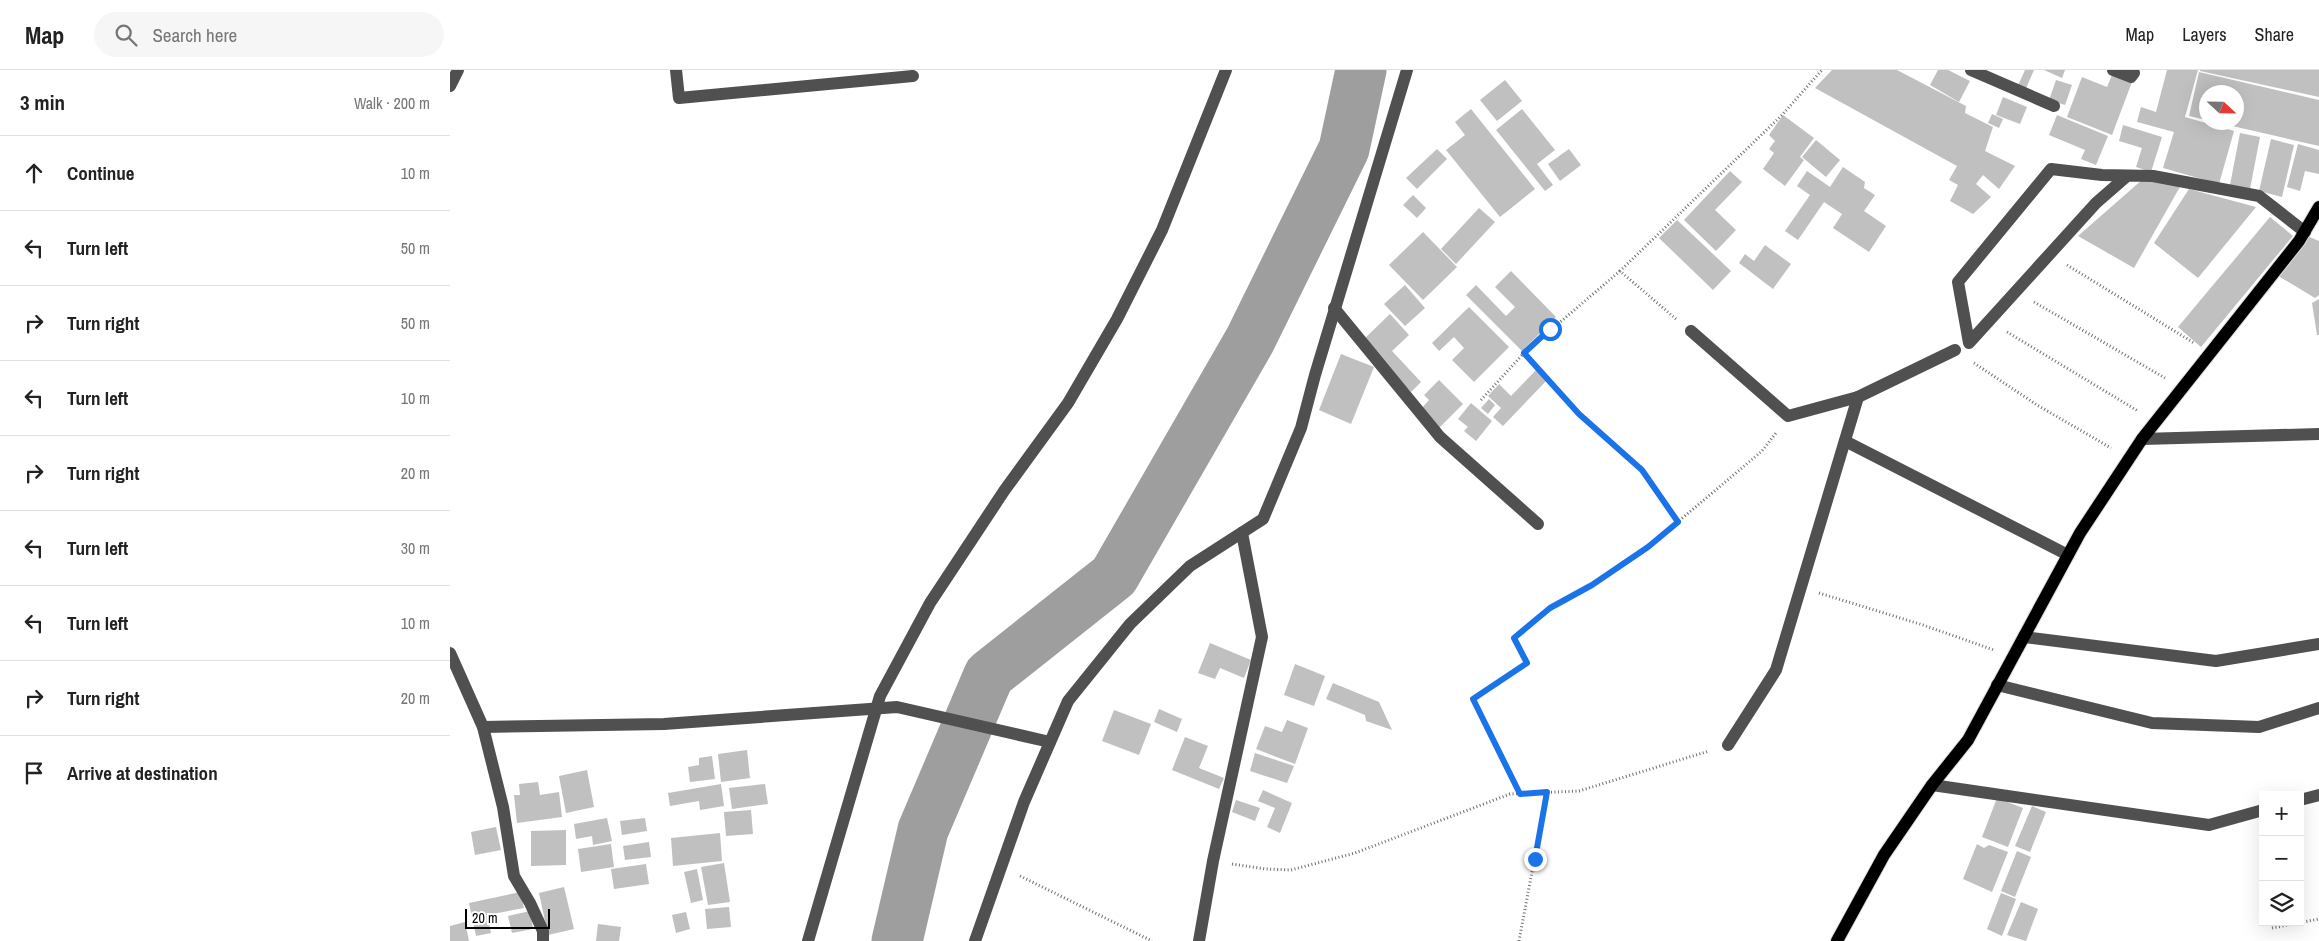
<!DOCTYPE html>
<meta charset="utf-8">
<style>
:root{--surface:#fff;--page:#f6f6f6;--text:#222;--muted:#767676;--line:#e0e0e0}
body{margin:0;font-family:"Archivo Narrow",sans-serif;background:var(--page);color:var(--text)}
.controls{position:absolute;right:15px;bottom:15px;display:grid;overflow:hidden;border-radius:0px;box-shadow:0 5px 20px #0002}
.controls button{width:45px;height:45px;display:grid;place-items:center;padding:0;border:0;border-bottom:1px solid var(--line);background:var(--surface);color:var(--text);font:25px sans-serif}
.compass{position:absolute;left:1749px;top:15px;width:45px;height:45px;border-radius:50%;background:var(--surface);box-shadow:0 5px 20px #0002;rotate:112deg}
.scale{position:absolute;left:15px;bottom:12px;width:85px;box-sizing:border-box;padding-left:5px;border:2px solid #000;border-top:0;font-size:14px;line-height:18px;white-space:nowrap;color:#000;-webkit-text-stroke:4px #fff;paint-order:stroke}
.stop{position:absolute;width:15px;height:15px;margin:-11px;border:4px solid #1a73e8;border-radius:50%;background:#fff}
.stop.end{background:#1a73e8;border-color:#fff;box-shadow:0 1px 5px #0008}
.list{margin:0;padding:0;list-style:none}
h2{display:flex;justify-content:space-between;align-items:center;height:65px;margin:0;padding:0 20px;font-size:21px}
h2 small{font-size:16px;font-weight:400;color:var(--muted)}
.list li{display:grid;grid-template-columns:32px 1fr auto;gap:15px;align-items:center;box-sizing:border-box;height:75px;padding:0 20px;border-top:1px solid var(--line)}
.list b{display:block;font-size:19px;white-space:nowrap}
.list em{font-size:16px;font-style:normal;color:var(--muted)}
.icon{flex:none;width:28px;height:28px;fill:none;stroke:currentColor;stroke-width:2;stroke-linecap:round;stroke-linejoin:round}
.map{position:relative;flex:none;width:1869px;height:871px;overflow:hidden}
header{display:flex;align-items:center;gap:30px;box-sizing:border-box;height:70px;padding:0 25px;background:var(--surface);border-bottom:1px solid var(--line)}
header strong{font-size:24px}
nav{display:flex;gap:28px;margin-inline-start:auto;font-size:18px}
.search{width:350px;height:45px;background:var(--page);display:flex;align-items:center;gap:12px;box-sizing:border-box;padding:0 18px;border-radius:28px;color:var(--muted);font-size:19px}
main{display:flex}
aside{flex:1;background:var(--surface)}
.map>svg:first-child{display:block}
</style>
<header>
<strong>Map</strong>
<div class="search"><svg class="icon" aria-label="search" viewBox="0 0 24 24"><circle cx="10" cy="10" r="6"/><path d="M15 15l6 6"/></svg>Search here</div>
<nav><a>Map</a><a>Layers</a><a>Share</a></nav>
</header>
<main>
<aside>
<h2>3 min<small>Walk · 200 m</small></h2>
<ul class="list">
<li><svg class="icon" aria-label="ahead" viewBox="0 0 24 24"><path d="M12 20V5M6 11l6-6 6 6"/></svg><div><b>Continue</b></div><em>10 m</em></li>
<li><svg class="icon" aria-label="left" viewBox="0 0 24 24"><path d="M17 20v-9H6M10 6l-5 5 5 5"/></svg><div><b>Turn left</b></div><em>50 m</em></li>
<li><svg class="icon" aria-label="right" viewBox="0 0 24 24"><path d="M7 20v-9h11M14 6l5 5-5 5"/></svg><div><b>Turn right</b></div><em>50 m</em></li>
<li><svg class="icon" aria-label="left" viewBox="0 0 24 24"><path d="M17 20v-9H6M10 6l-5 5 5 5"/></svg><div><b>Turn left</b></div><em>10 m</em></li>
<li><svg class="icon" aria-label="right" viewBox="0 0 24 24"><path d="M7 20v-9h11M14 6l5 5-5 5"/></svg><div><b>Turn right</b></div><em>20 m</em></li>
<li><svg class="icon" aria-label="left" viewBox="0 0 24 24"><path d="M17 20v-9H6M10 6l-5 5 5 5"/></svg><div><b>Turn left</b></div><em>30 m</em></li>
<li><svg class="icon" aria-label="left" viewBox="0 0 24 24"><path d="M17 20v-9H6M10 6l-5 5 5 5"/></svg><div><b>Turn left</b></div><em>10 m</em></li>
<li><svg class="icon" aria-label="right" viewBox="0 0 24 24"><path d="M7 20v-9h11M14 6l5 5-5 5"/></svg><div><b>Turn right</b></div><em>20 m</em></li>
<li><svg class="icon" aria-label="arrive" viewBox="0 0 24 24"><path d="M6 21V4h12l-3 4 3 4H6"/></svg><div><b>Arrive at destination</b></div></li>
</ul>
</aside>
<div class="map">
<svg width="1869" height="871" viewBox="0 0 1869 871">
<rect width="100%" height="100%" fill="#fff"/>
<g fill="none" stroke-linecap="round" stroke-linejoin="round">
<path stroke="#9e9e9e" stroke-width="51" d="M447 871 473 760 539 605 664 506 800 270 894 79 911 0"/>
</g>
<g fill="#c0c0c0">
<path d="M1382 0H1447L1516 36 1515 43 1543 57 1535 81 1565 96 1549 119 1533 105 1526 114 1541 127 1523 144 1500 131 1508 115 1499 110 1507 96 1365 18Z"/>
<path d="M1488 0H1498L1520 11 1509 32 1480 15Z"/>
<path d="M1575 0H1584L1574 23 1566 20Z"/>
<path d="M1594 0H1615L1612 8Z"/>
<path d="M1717 0H1748L1735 47 1784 61 1769 114 1713 98 1724 62 1687 52 1691 37 1706 42Z"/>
<path d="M1750 0H1869V27L1750 1Z"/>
<path d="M1749 2 1869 30V76L1769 53 1786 52V22H1756V50L1739 46Z"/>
<path d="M1662 5 1682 12 1662 65 1617 47 1632 7 1657 17Z"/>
<path d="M1055 10 1072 31 1047 51 1030 30Z"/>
<path d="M1606 10 1622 15 1615 35 1599 30Z"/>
<path d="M1553 27 1577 37 1570 54 1546 45Z"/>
<path d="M1021 39 1085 119 1050 147 996 80 1015 65 1005 52Z"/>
<path d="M1072 39 1105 80 1087 94 1103 115 1095 121 1046 60Z"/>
<path d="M1542 44 1553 49 1549 58 1538 53Z"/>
<path d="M1333 45 1364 68 1350 87 1354 90 1335 116 1313 99 1324 83 1319 79 1325 71 1319 65Z"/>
<path d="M1607 45 1658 66 1646 95 1631 89 1635 80 1599 65Z"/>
<path d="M1673 55 1712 67 1701 102 1686 97 1692 78 1669 71Z"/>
<path d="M1790 63 1810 67 1800 119 1780 115Z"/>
<path d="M1821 69 1844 75 1832 127 1809 121Z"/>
<path d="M1366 70 1390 90 1376 107 1352 87Z"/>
<path d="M1848 74 1869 80V104L1855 101 1850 121 1837 117Z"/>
<path d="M987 79 997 89 967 119 956 108Z"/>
<path d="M1119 79 1131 95 1110 111 1098 94Z"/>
<path d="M1393 97 1415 112 1414 118 1425 125 1414 141 1436 156 1419 182 1383 158 1392 144 1374 132 1348 170 1335 161 1360 125 1347 116 1357 101 1380 117Z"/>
<path d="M1280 101 1292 112 1265 140 1286 160 1266 181 1234 150Z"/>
<path d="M1693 109 1731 115 1684 198 1628 166Z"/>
<path d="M1739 119 1806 137 1748 208 1704 173Z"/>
<path d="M963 125 976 138 967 148 953 135Z"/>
<path d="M1029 138 1045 152 1006 194 991 179Z"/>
<path d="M1820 147 1843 166 1751 277 1728 257Z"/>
<path d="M1227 150 1281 201 1263 220 1209 168Z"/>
<path d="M973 162 1007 197 973 230 939 195Z"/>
<path d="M1857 166 1869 171V225L1865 228 1825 204Z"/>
<path d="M1315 175 1341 194 1323 219 1289 193 1295 184 1304 191Z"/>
<path d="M1061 201 1106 247 1072 281 1016 225 1026 215 1056 246 1065 237 1045 217Z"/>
<path d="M955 215 975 238 955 256 934 234Z"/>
<path d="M1869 229V265H1867L1862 233Z"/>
<path d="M1019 237 1059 277 1024 312 1002 290 1014 278 1004 267 989 281 982 273Z"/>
<path d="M940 244 959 265 942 281 971 312 961 322 913 270Z"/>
<path d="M891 284 924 297 901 354 869 340Z"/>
<path d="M1086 300 1097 310 1053 356 1043 347 1051 338 1038 326 1049 314 1061 326Z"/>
<path d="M989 310 1013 334 989 358 971 339 979 330 974 325Z"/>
<path d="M1039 329 1045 335 1038 344 1031 338Z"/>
<path d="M1021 333 1042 351 1026 371 1014 361 1018 357 1008 349Z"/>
<path d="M760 573 801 590 794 608 770 598 765 609 748 603Z"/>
<path d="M845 594 875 606 864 636 834 625Z"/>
<path d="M883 613 929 632 942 660 916 651 915 645 876 629Z"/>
<path d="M709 639 732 649 727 662 704 652Z"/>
<path d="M664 640 701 654 689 685 652 671Z"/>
<path d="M837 650 858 658 845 694 806 679 815 656 832 662Z"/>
<path d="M735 667 758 676 749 698 774 708 769 719 722 700Z"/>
<path d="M297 680 300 708 271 712 268 684Z"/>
<path d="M805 683 844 696 837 713 800 701Z"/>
<path d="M262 686 265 709 240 712 238 697 249 695V688Z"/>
<path d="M137 700 144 737 116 743 109 706Z"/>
<path d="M88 712 90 725 109 722 112 747 67 753 64 725H70L69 714Z"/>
<path d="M271 714 274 736 250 740 249 731 220 736 218 723Z"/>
<path d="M315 714 318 734 282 739 279 718Z"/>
<path d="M813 720 842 733 830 763 817 757 825 738 808 731Z"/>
<path d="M1547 728 1573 738 1558 777 1532 767Z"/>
<path d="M786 730 810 738 805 751 782 742Z"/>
<path d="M1582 736 1596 742 1580 782 1565 776Z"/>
<path d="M301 740 303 764 276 766 274 742Z"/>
<path d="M157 748 162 771 143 775 142 766 126 769 124 754Z"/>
<path d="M195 748 197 761 172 765 170 751Z"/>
<path d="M46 757 51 780 25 785 21 762Z"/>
<path d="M116 760V795L81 796V761Z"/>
<path d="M270 763 272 791 223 796 221 768Z"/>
<path d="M199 772 201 787 175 790 173 776Z"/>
<path d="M161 774 164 797 131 802 128 779Z"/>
<path d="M1527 774 1534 778 1539 775 1558 782 1542 822 1513 809Z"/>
<path d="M1567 781 1581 787 1565 827 1551 821Z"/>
<path d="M274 793 280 832 258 835 251 797Z"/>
<path d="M196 794 199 814 164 819 161 799Z"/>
<path d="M247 799 253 830 241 833 234 802Z"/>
<path d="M114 817 124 859 98 865 89 823Z"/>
<path d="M70 822 74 838 37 845 41 863 26 866 19 833Z"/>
<path d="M1551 823 1566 829 1552 866 1537 859Z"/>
<path d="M1571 832 1588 839 1576 871 1557 865Z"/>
<path d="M279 837 281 857 257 859 255 839Z"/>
<path d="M80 841 83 859 62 863 58 846Z"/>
<path d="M236 842 240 859 226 863 222 845Z"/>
<path d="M15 852 19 871H0V856Z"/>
<path d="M148 854 171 857 169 871H146Z"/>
</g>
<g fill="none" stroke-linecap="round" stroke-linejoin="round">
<g stroke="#dbdbdb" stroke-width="14">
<path id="major" d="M1387 871 1434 785 1482 715 1518 670 1630 463 1692 369 1849 171 1869 137"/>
</g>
<g stroke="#727272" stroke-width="3" stroke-dasharray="1 2.5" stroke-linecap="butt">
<path d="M1617 195 1744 273"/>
<path d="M1584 232 1715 308"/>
<path d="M1226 249 1170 201 1332 45 1372 0"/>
<path d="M1557 262 1688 341"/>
<path d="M1074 283 1129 344 1192 401 1228 452"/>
<path d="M1524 293 1587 335 1661 378"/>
<path d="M1031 330 1074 283 1170 201"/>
<path d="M1369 523 1473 555 1544 580"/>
<path d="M1070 724 1023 629 1077 593 1064 568 1100 538 1142 515 1198 477 1312 381 1326 363"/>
<path d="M782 794 816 799 841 800 905 783 1060 724 1129 721 1259 681"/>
<path d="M570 806 702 871"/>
<path d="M1822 858 1869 849"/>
<path d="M1069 871 1097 722"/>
</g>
<g stroke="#505050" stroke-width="12">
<path d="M226 0 229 28 463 6"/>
<path d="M1521 0 1604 36"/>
<path d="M1663 0 1681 7 1684 3"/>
<path d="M0 16 8 0"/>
<path d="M1677 106 1646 133 1519 273 1508 212 1601 99 1652 105 1703 106 1809 126 1855 162"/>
<path d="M884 238 990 367 1088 454"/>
<path d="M1241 261 1338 346 1408 327"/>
<path d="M1692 369 1869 364"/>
<path d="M1395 371 1618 485"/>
<path d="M1574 567 1766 591 1869 574"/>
<path d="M0 583 33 657 53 737 64 806 80 833 93 861V871"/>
<path d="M1547 615 1702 653 1809 657 1869 638"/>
<path d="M33 657 214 654 447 637 600 672"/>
<path d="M1278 675 1326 600 1408 327 1505 280"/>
<path d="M1482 715 1759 755 1813 740"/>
<path d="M1850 730 1869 725"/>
<path d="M358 871 430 626 480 533 554 421 618 333 667 249 712 160 776 0"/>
<path d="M525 871 574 732 618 631 680 554 740 496 813 449 851 358 865 305 957 0"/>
<path d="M749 871 763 791 812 567 792 463"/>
</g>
<use href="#major" stroke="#000" stroke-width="12"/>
</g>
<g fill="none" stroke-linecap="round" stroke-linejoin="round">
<path stroke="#1a73e8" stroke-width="6" d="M1085 789 1097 722 1070 724 1023 629 1077 593 1064 568 1100 538 1142 515 1198 477 1228 452 1192 400 1129 344 1074 283 1100 259"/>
</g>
</svg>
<div class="controls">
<button>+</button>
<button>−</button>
<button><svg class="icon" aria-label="layers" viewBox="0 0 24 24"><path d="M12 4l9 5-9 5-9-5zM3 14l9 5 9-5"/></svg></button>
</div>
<svg class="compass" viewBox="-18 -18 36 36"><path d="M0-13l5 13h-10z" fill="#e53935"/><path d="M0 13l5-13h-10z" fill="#767676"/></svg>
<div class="scale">20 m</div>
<div class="stop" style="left:1100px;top:259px"></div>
<div class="stop end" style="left:1085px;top:789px"></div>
</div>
</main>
